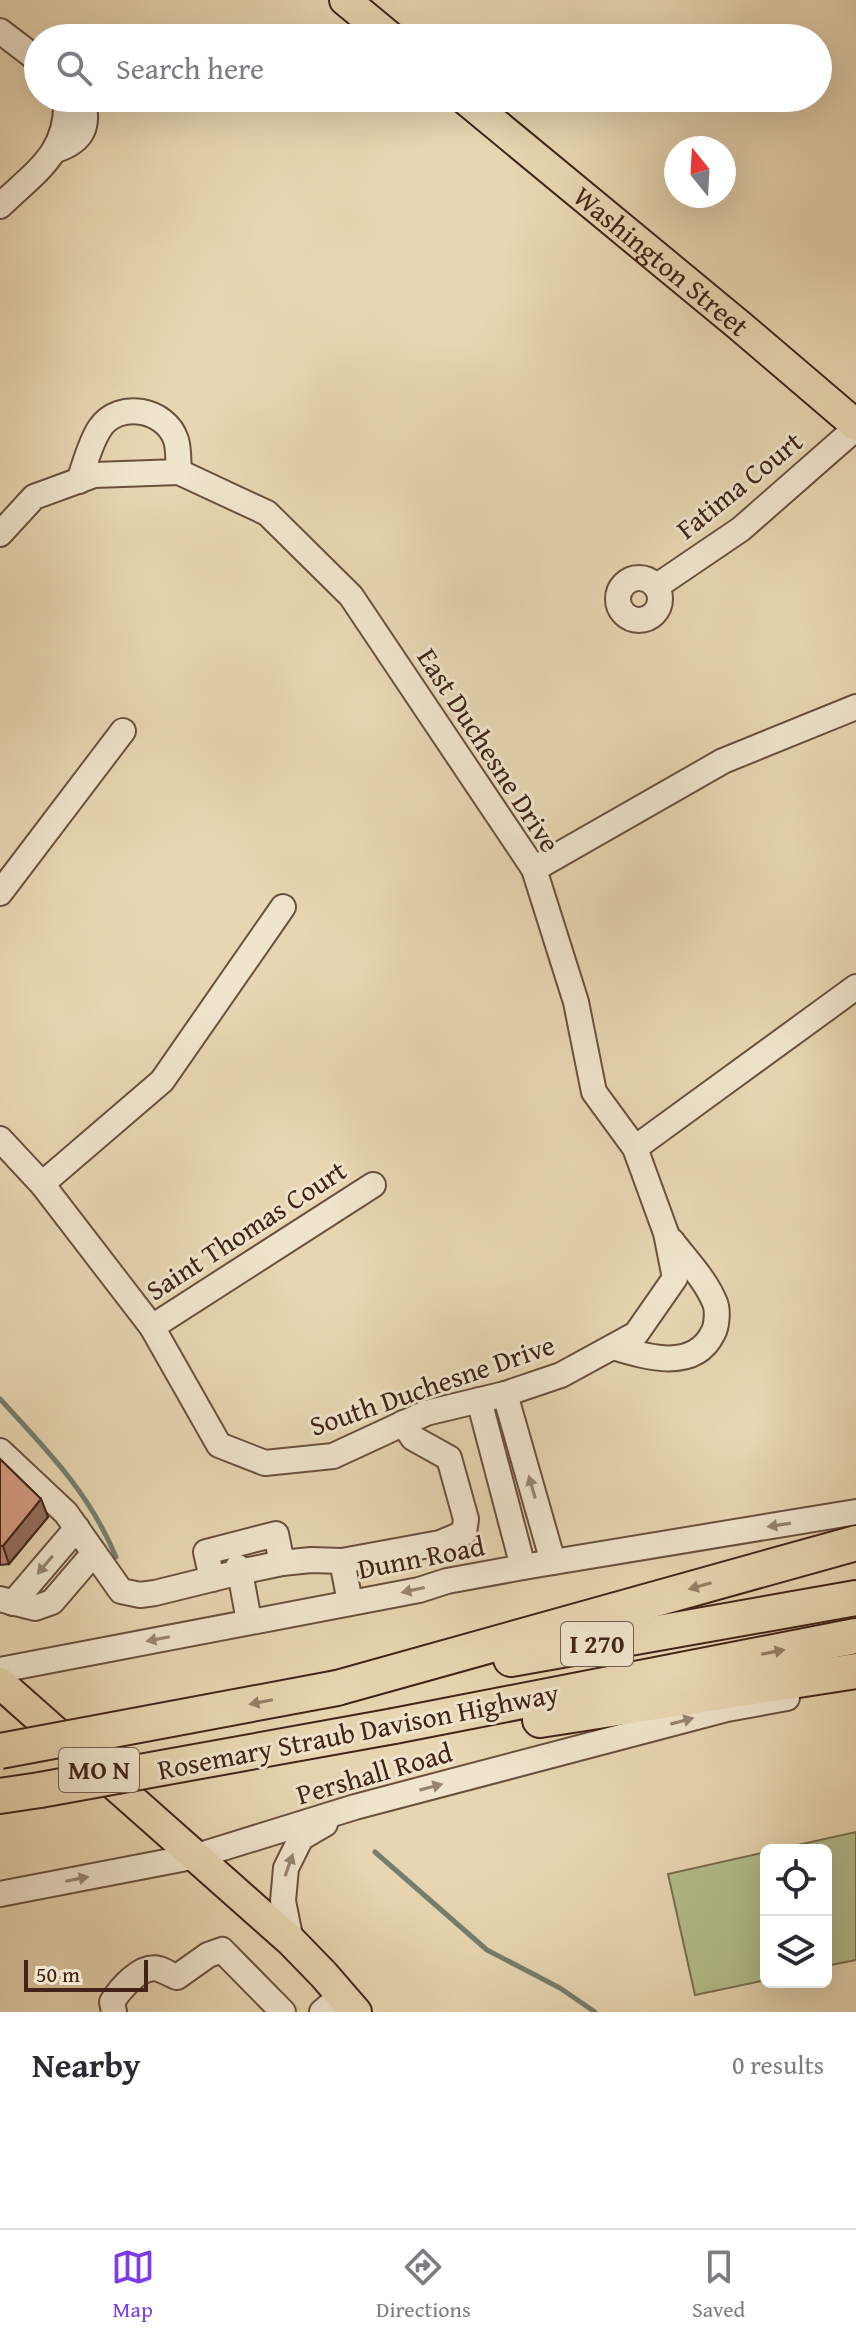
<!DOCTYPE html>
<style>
:root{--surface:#fff;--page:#f2f2f3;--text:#2b2b33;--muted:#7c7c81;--line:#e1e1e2;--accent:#7c3aed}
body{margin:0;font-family:"Gentium Book Plus",serif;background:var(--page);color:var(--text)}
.controls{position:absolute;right:24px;bottom:24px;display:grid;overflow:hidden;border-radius:12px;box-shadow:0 8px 32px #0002}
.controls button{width:72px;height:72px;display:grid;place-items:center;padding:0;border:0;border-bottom:2px solid var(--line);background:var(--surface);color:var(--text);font:40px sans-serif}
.compass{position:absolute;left:664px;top:136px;width:72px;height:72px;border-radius:50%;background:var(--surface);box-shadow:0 8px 32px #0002;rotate:342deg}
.scale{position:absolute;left:24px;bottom:20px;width:124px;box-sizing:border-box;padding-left:8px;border:4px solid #412318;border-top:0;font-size:22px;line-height:28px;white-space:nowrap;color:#412318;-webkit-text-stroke:6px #efe4cc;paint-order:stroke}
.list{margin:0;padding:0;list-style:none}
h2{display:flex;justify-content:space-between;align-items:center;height:104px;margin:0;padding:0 32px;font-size:34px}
h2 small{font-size:26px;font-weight:400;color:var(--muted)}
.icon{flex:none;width:44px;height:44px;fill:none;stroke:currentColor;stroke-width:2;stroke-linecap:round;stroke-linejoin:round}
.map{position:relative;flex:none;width:856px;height:2012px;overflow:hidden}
.search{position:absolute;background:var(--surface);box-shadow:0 8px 32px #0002;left:24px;right:24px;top:24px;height:88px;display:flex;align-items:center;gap:20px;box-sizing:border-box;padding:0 28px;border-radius:44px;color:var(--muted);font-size:30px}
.sheet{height:216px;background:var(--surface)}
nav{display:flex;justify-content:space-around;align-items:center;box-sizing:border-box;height:112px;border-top:2px solid var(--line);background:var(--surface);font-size:22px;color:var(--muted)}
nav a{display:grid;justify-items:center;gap:4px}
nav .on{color:var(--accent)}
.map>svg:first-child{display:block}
</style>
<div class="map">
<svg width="856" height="2012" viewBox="0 0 856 2012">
<rect width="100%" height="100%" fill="#e7d6b1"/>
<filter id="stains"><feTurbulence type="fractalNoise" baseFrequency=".0025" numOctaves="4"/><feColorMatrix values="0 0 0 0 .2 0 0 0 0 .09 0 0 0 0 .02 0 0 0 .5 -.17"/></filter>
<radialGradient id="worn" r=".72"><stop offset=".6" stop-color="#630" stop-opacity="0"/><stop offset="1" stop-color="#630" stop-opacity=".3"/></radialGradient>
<g fill="#b3be8d" stroke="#7a7052" stroke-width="2">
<path d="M856 1832V1960L826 1966V1850H775Z"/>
<path d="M766 1852V1980L695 1995 668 1874Z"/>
</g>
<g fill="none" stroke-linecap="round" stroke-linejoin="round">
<g stroke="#757e6e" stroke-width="5">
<path d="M0 1399C46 1449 89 1492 116 1557"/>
<path d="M375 1852 487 1950 560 1988 595 2012"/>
</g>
<g stroke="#6a503e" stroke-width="28">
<g id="minor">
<path d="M0 31 38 60"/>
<path d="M56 150C83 141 90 126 82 98"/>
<path d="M0 206C36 171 69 153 66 98"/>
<path d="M79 481C85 464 90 443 100 428 119 400 166 409 176 440 179 449 178 462 179 472"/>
<path d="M0 534 34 497 94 475 179 472 267 513 351 596 534 869 576 1002 594 1092 635 1148 666 1233 675 1278 636 1334 561 1375 505 1394 426 1413 333 1456 265 1463 219 1445 152 1327 42 1184 0 1139"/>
<circle cx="639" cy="599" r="21"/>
<path d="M657 586 741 529 856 428"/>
<path d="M534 869 723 761 856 707"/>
<path d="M0 893 123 731"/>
<path d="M635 1148 856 987"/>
<path d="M42 1184 162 1081 283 907"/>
<path d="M152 1327 373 1185"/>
<path d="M613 1347C646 1357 694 1372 713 1333 717 1326 718 1310 715 1303 706 1280 686 1260 672 1241"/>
<path d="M505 1394 553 1562"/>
<path d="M479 1400 523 1567"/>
<path d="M0 1451 66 1513 121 1591 140 1595 155 1593 240 1572 249 1621"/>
<path d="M282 1563 311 1560 342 1561"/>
<path d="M212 1579 206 1552 276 1534 282 1563 240 1572 238 1567"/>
<path d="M0 1599 35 1608 52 1602 94 1553"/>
<path d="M350 1602 342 1561 440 1543 464 1533 466 1519 449 1458 413 1438 403 1423"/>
<path d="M13 1603 77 1528"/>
<path d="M0 1670 419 1590 447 1581 523 1567 856 1512"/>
<path d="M0 1894 197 1856 355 1807 727 1709 787 1698"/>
<path d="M291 1941 283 1901 286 1868 301 1838 325 1824"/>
<path d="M114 2012 112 2002C120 1989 141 1964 159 1969 165 1971 171 1975 177 1977L208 1955 222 1950 283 2012"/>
<path d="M322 2012 342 1995"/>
</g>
</g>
<g stroke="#412318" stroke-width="34">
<g id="major">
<path d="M345 0 391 38"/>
<path id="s1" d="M464 98 740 326 856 425"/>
<path d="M0 1683 291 1941 324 1975 356 2012"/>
</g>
</g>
<g stroke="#412318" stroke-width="38">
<g id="highway">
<path d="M511 1659 856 1598"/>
<path d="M337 1688 856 1543"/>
<path d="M540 1720 856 1671"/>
<path d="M394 1726 856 1636"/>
<path d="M0 1796 40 1790"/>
</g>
</g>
<use href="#minor" stroke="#efe4cc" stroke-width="24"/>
<use href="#major" stroke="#e7d6b1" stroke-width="30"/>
<use href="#highway" stroke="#e7d6b1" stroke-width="34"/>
<g stroke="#412318" stroke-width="38" stroke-linecap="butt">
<g id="highway-bridge">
<path d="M0 1751 337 1688"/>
<path d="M40 1790 394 1726"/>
</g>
</g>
<use href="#highway-bridge" stroke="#e7d6b1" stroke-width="34"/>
</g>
<path fill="#b78672" stroke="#412318" stroke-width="2" d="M0 1459 41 1499 48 1517 9 1564 0 1565Z"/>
<path fill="#956d5c" stroke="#412318" stroke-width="2" d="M41 1499 48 1517 9 1564 3 1546Z"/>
<path fill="#d59c84" stroke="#412318" stroke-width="2" d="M0 1459 41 1499 3 1546H0Z"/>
<defs><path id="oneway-solid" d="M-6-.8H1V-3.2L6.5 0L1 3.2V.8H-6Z" transform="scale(2)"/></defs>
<g fill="#988472">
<use href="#oneway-solid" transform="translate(532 1487) rotate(-106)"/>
<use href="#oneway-solid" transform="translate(779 1525) rotate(171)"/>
<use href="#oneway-solid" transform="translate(45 1565) rotate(130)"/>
<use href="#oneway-solid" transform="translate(413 1590) rotate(168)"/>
<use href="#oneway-solid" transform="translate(158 1639) rotate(169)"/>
<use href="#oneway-solid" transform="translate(682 1721) rotate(-15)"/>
<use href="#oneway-solid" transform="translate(431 1787) rotate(-15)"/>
<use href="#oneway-solid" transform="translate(289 1865) rotate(-71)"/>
<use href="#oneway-solid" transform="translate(77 1879) rotate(-11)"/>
</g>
<g fill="#947c64">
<use href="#oneway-solid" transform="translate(700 1586) rotate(164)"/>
<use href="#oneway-solid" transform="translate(773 1652) rotate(-11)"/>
<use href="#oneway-solid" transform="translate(261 1702) rotate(169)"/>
</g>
<g text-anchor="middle" stroke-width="6" stroke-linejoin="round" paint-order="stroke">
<g fill="#efe4cc" stroke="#755d4e" stroke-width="2">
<rect x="561" y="1622" width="72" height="44" rx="6"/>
<rect x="59" y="1748" width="80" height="44" rx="6"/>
</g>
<g font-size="26" font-weight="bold" fill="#412318">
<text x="597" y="1653">I 270</text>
<text x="99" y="1779">MO N</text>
</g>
<g font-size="28" fill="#412318" stroke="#efe4cc">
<text dy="10" stroke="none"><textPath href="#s1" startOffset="256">Washington Street</textPath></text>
<text transform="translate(739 485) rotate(-39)" y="10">Fatima Court</text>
<text transform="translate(489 750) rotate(57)" y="10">East Duchesne Drive</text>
<text transform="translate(246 1230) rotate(-33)" y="10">Saint Thomas Court</text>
<text transform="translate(432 1385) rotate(-19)" y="10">South Duchesne Drive</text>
<text transform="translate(421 1557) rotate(-11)" y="10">Dunn Road</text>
<text transform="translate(358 1731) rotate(-11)" y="10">Rosemary Straub Davison Highway</text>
<text transform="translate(374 1773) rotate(-16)" y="10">Pershall Road</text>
</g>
</g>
<rect width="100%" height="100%" filter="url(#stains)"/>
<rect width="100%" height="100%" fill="url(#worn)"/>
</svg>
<div class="controls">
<button><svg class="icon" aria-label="locate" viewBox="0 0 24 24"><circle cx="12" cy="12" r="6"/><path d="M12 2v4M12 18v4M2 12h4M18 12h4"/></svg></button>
<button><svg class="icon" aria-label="layers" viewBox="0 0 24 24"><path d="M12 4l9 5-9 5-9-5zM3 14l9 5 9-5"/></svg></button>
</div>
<svg class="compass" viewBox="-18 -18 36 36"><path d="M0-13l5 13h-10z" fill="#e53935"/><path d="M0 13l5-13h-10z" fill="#7c7c81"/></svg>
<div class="scale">50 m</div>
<div class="search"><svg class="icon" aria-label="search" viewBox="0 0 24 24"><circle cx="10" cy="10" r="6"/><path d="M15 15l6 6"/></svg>Search here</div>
</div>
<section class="sheet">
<h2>Nearby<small>0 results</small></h2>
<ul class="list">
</ul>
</section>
<nav>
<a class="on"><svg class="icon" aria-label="map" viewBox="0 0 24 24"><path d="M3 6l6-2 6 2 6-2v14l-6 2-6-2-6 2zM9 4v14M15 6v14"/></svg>Map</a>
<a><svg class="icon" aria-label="directions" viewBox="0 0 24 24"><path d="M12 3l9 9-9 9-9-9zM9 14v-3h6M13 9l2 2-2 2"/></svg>Directions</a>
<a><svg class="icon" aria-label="saved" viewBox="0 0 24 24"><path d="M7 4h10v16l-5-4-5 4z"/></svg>Saved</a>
</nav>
